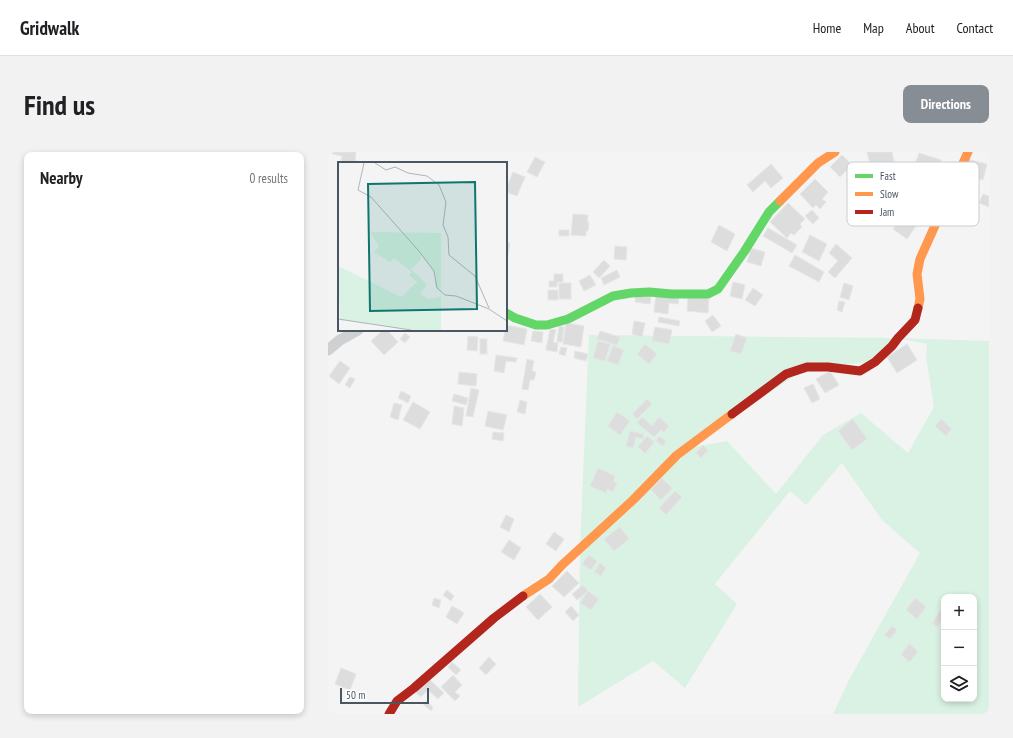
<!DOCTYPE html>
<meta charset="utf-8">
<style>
:root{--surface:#fff;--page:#f2f2f2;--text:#202124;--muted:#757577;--line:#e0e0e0;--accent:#868d94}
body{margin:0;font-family:"PT Sans Narrow",sans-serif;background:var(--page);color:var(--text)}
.controls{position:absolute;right:12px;bottom:12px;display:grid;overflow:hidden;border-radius:8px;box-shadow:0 2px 6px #0003}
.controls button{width:36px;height:36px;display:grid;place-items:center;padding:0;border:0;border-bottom:1px solid var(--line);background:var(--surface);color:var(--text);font:20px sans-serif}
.scale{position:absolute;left:12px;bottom:10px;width:89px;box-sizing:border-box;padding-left:4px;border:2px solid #4a5661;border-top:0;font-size:11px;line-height:14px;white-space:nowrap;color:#4a5661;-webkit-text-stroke:3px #fff;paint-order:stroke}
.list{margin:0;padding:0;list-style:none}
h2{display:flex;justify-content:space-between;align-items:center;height:52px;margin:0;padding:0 16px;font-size:17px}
h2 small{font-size:13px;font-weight:400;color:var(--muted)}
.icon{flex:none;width:22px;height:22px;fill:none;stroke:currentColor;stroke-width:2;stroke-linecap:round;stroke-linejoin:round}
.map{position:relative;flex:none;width:661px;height:562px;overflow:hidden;border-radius:8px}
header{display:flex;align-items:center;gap:24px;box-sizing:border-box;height:56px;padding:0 20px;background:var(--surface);border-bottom:1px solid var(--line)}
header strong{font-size:19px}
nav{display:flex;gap:22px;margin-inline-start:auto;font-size:14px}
.intro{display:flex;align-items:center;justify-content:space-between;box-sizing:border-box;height:96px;padding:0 24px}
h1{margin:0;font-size:28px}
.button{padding:10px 18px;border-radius:8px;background:var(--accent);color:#fff;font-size:14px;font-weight:700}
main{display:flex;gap:24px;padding:0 24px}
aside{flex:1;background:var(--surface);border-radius:8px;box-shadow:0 2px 6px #0003}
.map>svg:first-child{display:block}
</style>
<header>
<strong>Gridwalk</strong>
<nav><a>Home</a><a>Map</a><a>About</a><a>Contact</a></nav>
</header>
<div class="intro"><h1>Find us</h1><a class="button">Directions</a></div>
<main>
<aside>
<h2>Nearby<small>0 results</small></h2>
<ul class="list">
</ul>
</aside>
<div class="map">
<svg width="661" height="562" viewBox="0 0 661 562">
<rect width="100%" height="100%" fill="#f4f4f4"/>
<path fill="#d9f2e3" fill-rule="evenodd" d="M261 183 570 186 661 189V562H505L521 528 592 401 554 368 514 311 478 353 462 339 387 432 409 452 357 536 325 509 250 555 252 396ZM570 186 599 192 598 205 606 255 580 301 533 261 495 283 448 342 399 289 360 296 479 215 547 210ZM616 445H646V547H616Z"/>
<g fill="#ddddde" stroke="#e5e6e7">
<path d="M4 0H28L27 11 13 10 14 4 4 2Z"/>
<path d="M539 0H564L567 14 544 20Z"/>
<path d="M591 1 613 8 608 25 603 24 601 30 588 26 590 19 585 18Z"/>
<path d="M514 3 524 13 512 25 502 15Z"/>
<path d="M207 5 217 10 209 25 199 20Z"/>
<path d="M639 7 659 12 655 28 636 23Z"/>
<path d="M443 12 455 26 443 36 437 29 425 40 419 33Z"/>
<path d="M185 20 197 25 189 44 178 40V37Z"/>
<path d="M487 27 500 40 494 47 498 50 492 57 488 53 485 56 472 42Z"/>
<path d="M655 42 661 44V55L651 51Z"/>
<path d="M460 51 477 67 472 72 474 75 466 83 463 81 459 86 442 70Z"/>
<path d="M484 58 491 66 485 72 477 64Z"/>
<path d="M576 61 590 71 579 87 565 77Z"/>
<path d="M245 62 260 63 259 70H261L260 79H258V84L243 83Z"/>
<path d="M391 73 407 82 399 99 383 90Z"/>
<path d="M440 76 469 93 464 101 435 84Z"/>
<rect x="231" y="78" width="10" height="6"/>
<path d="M482 83 499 92 491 109 474 100Z"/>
<path d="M178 91H182L179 110H178Z"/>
<path d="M508 92 524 106 507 126 500 120 510 109 501 101Z"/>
<path d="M287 94 299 95 298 108 286 107Z"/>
<path d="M423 96 437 100 433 114 419 110Z"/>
<path d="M467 103 496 120 491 130 461 114Z"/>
<path d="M276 108 282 114 271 126 265 120Z"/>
<path d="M289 118 292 125 276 133 273 126Z"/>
<path d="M226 122H235V130H229V135H221V129H226Z"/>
<path d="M262 123 268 133 256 139 251 129Z"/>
<path d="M405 130 417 133 414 147 402 144Z"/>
<rect x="231" y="131" width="12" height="16"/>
<path d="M516 131 525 134 521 148 512 145Z"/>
<path d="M425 136 435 143 427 154 417 148Z"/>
<rect x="220" y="138" width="10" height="10"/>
<path d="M308 142 323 145 322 152 307 150Z"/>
<path d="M328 142 351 145 350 152 341 151 340 162 326 160Z"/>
<path d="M360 143 381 145 380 161 359 159Z"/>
<path d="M511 149 517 150 514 160 509 158Z"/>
<path d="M385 163 393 174 384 180 377 169Z"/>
<path d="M331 165 352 169 351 174 330 170Z"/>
<path d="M306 169 317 171 314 185 304 182Z"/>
<path d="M238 171 256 174 253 195 235 192Z"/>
<path d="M178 173 199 177 196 193 175 189Z"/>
<path d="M231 174 236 175 234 190H229Z"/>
<path d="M327 175 344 178 341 192 324 189Z"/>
<path d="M222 177 228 178 225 190 230 191 229 200 218 198Z"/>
<path d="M55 178H59L70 190 56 203 43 189Z"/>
<path d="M205 179 215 180 214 191 203 189Z"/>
<path d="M272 179 292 185 289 193 269 187Z"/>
<path d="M77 181 82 185 77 191 72 187Z"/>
<path d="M408 182 419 186 413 202 402 199Z"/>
<path d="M140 184 150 185 149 199 139 198Z"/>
<rect x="152" y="187" width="7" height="15"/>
<path d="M270 189 282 192 277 209 265 206Z"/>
<path d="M317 192 329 202 321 212 309 202Z"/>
<path d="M579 192 589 208 569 221 559 205Z"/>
<path d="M285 194 296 198 290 213 279 209Z"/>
<path d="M233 195 239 196 237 204 231 202Z"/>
<path d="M247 199 260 202 258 209 246 206Z"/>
<path d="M168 203 189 206 188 210 178 209 176 221 166 219Z"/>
<path d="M199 207 206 209 204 219 208 220 206 228H202L200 238 194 237Z"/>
<path d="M12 209 22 216 11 232 1 224Z"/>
<path d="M502 219 511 233 497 241 488 227Z"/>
<path d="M131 220 149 222 148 234 130 232Z"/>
<path d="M22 225 27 227 22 236 17 233Z"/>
<path d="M485 232 492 247 484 251 476 236Z"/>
<path d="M143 236 151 238 145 265 138 264Z"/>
<path d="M73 239 83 244 80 251 70 246Z"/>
<path d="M126 242 140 246 138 253 124 249Z"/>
<path d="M319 247 324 252 309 267 304 262Z"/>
<path d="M192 248 199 250 197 262 189 260Z"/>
<path d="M85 250 102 260 92 277 75 268Z"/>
<path d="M66 251 74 253 70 268 62 265Z"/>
<path d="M126 254 136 256 134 274 124 272Z"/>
<path d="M160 259 179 263 175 278 157 274Z"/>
<path d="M289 260 302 269 292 283 280 274Z"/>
<path d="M314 265 324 274 331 265 341 274 336 280 333 278 326 285 309 271Z"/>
<path d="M525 267 539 287 524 298 510 279Z"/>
<path d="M613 267 624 277 618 284 607 274Z"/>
<path d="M302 279 316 282 315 287 308 285 305 296 298 294Z"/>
<path d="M165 280 176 281 175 289 164 287Z"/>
<path d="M319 284 326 290 317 302 310 295Z"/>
<path d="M331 284 338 289 335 294 328 289Z"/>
<path d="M375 293 380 298 373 306 368 301Z"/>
<path d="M270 316 287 324 285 329 289 331 285 340 279 337 278 341 262 334Z"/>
<path d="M334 326 344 336 333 348 323 338Z"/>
<path d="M347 339 354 345 338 363 331 356Z"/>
<path d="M178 363 186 367 181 380 172 375Z"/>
<path d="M292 375 301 387 286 399 276 387Z"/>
<path d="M226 380 236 387 228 399 218 392Z"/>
<path d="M181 388 193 396 186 408 173 400Z"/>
<path d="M261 403 269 409 263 418 254 412Z"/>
<path d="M272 411 278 416 273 424 266 420Z"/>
<path d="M239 419 251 431 236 445 224 434Z"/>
<path d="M255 433 260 439 249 448 244 442Z"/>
<path d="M119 438 126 444 123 449 115 443Z"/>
<path d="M260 439 271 447 263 458 252 451Z"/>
<path d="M212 442 224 455 210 468 198 455Z"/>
<path d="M106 446 113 448 111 456 104 453Z"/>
<path d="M587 446 598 455 589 467 578 458Z"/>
<path d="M124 454 136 461 129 472 118 465Z"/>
<path d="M243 454 251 463 245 469 237 460Z"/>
<path d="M612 459 616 461V464L609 475 604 471Z"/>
<path d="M564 474 569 478 562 487 556 483Z"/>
<path d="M581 492 590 499 582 510 573 503Z"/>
<path d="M161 505 168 512 158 523 151 516Z"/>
<path d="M124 510 133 518 128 523 120 515Z"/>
<path d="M13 516 28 522 22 538 7 532Z"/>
<path d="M125 523 134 533 127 540 132 544 127 549 113 535Z"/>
<path d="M101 527 116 541 110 547 100 538 93 545 88 541Z"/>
<path d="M98 549 105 555 103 559 95 552Z"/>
</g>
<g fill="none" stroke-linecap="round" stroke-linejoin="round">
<path stroke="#ced0d2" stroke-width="11" d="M0 198 12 188 30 178"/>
<path stroke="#63d668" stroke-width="9" d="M178 161 187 166 208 173H219L240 167 285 144 303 141 321 140 344 142H380L390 137 416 100 441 60 452 49"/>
<g stroke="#ff974d" stroke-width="9">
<path d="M452 49 490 11 507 0"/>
<path d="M590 156 592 147 589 122 592 107 640 0"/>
<path d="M195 444 221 427 234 413 305 348 349 303 404 262"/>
</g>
<g stroke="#b3261e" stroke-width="9">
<path d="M404 262 458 222 479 215H500L532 219 547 210 564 194 570 186 587 168 590 156"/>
<path d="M61 562 69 549 86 536 166 466 195 444"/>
</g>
</g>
<g transform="translate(10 10)">
<rect width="169" height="169" fill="#f4f4f4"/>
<path d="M32 70 103 71V168H73L2 158 0 104 63 135 79 120 71 113 74 110 56 96 52 100 36 90 41 84ZM82 91 98 113 97 123 103 130 102 135 90 137 82 132 89 123 73 107 83 98Z" fill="#d9f2e3" fill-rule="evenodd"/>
<path fill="none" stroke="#b0b5b9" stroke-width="1" d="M26 1 20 28 33 35 80 88 96 109 99 126 107 133 118 134 151 147 169 159M37 1 48 8 57 5 70 11 89 14 101 23 108 40 105 63 110 75 111 93 137 114 151 146M0 157 73 168"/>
<path fill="#0f766e" fill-opacity="0.15" stroke="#0f766e" stroke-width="2" d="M137 20 139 147 32 149 30 22Z"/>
<rect width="169" height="169" fill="none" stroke="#4a5661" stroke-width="2"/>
</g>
<rect x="519" y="10" width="132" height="64" rx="6" fill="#fff" stroke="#c9ccd0" stroke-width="1"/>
<rect x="527" y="22" width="18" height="4" fill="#63d668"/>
<rect x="527" y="40" width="18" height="4" fill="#ff974d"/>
<rect x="527" y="58" width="18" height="4" fill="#b3261e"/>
<g font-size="11" fill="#4a5661">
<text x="552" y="28">Fast</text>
<text x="552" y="46">Slow</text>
<text x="552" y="64">Jam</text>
</g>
</svg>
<div class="controls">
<button>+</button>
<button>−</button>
<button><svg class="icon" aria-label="layers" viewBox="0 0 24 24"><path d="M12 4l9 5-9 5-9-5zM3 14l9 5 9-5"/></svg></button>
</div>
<div class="scale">50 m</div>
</div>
</main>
